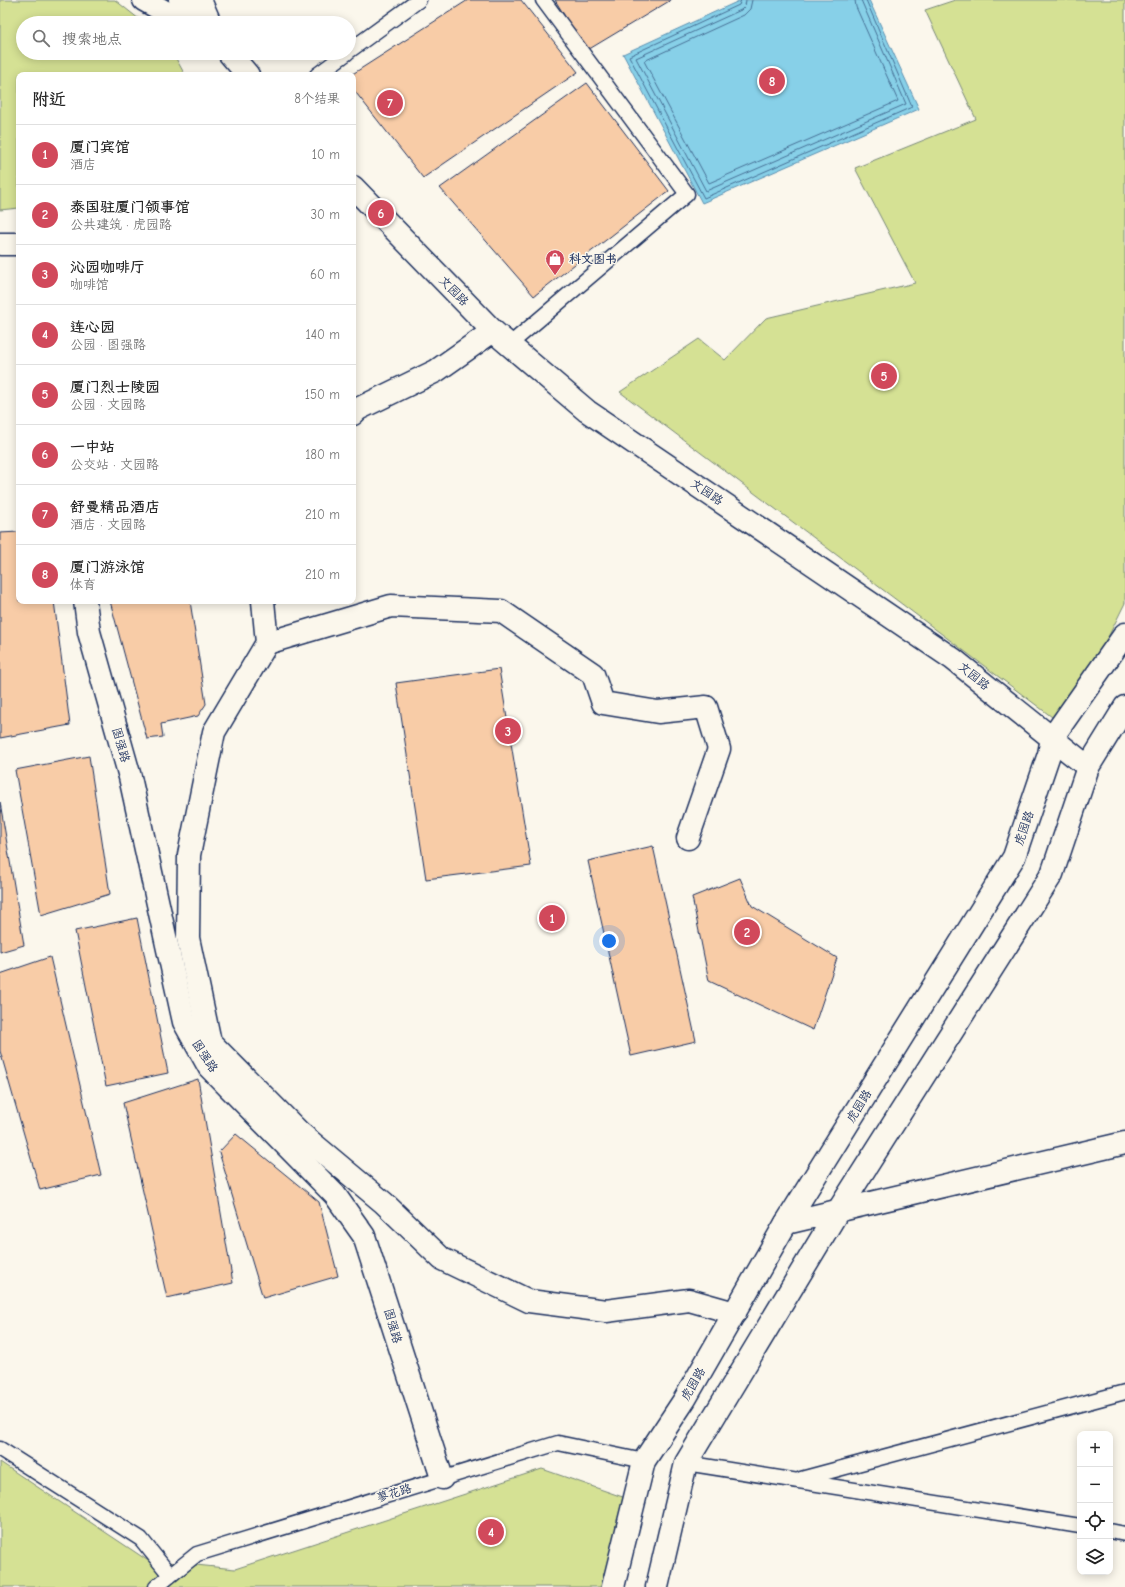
<!DOCTYPE html>
<html lang="zh">
<meta charset="utf-8">
<style>
:root{--surface:#fff;--page:#f6f6f6;--text:#222;--muted:#767676;--line:#e0e0e0;--accent:#d1495b}
body{margin:0;font-family:"Comic Neue","LXGW WenKai TC",sans-serif;background:var(--page);color:var(--text)}
.controls{position:absolute;right:12px;bottom:12px;display:grid;overflow:hidden;border-radius:8px;box-shadow:0 2px 10px #0003}
.controls button{width:36px;height:36px;display:grid;place-items:center;padding:0;border:0;border-bottom:1px solid var(--line);background:var(--surface);color:var(--text);font:20px sans-serif}
.you{position:absolute;left:609px;top:941px;width:14px;height:14px;margin:-10px;border:3px solid #fff;border-radius:50%;background:#1a73e8;box-shadow:0 0 0 6px #1a73e833}
.badge{display:grid;place-items:center;width:26px;height:26px;border-radius:50%;background:var(--accent);color:#fff;font-size:13px;font-weight:700}
.pin{position:absolute;translate:-50% -50%;border:2px solid #fff;box-shadow:0 1px 4px #0006}
.list{margin:0;padding:0;list-style:none}
h2{display:flex;justify-content:space-between;align-items:center;height:52px;margin:0;padding:0 16px;font-size:17px}
h2 small{font-size:13px;font-weight:400;color:var(--muted)}
.list li{display:grid;grid-template-columns:26px 1fr auto;gap:12px;align-items:center;box-sizing:border-box;height:60px;padding:0 16px;border-top:1px solid var(--line)}
.list b{display:block;font-size:15px;white-space:nowrap}
.list p{margin:0;font-size:13px;white-space:nowrap;color:var(--muted)}
.list em{font-size:13px;font-style:normal;color:var(--muted)}
.icon{flex:none;width:22px;height:22px;fill:none;stroke:currentColor;stroke-width:2;stroke-linecap:round;stroke-linejoin:round}
.map{position:relative;flex:none;width:1125px;height:1587px;overflow:hidden}
.search{position:absolute;background:var(--surface);box-shadow:0 2px 10px #0003;left:16px;top:16px;width:340px;height:44px;display:flex;align-items:center;gap:10px;box-sizing:border-box;padding:0 14px;border-radius:22px;color:var(--muted);font-size:15px}
.panel{position:absolute;background:var(--surface);box-shadow:0 2px 10px #0003;left:16px;top:72px;width:340px;height:532px;border-radius:8px}
.map>svg:first-child{display:block}
</style>
<div class="map">
<svg width="1125" height="1587" viewBox="0 0 1125 1587">
<rect width="100%" height="100%" fill="#fbf7ec"/>
<filter id="ink" filterUnits="userSpaceOnUse"><feTurbulence type="fractalNoise" baseFrequency=".025" numOctaves="2"/><feDisplacementMap in="SourceGraphic" scale="8" xChannelSelector="R" yChannelSelector="G"/><feConvolveMatrix kernelMatrix="1 2 1 2 8 2 1 2 1" color-interpolation-filters="sRGB"/></filter>
<g filter="url(#ink)">
<g fill="#d5e194" stroke="#788879">
<path d="M0 0H115L144 23H23V53H173L185 75H19V208L0 210Z"/>
<path d="M955 0H1125V603L1064 726 620 392 699 339 725 360 766 318 915 283 855 168 976 119 925 10Z"/>
<path d="M0 1462 147 1560 235 1569 542 1469 640 1503 620 1587H0Z"/>
</g>
<path fill="#87d0e8" stroke="#5c90b1" d="M741 0H869L919 109 702 203 623 54Z"/>
<g fill="none" stroke-linecap="round" stroke-linejoin="round">
<g stroke="#466f95" stroke-width="1">
<path d="M741 0 739 5 629 56 704 198 912 107 866 0"/>
<path d="M746 0 745 6 741 10 636 58 706 191 906 104 861 0"/>
<path d="M752 0 750 9 744 15 644 61 709 183 898 101 856 7 855 0"/>
</g>
</g>
<g fill="#f8cca7" stroke="#1b2f5e">
<path d="M468 0H521L578 72 423 178 353 89V75H351Z"/>
<path d="M555 0H671L586 51Z"/>
<path d="M587 83 669 191 534 296 440 188Z"/>
<path d="M19 532V601H54L70 725 0 738V533Z"/>
<path d="M110 601H190L206 704 198 716 161 724 163 737 147 739Z"/>
<path d="M499 669 531 866 426 879 396 683Z"/>
<path d="M89 756 110 894 41 915 15 770Z"/>
<path d="M0 802 24 945 0 952Z"/>
<path d="M653 846 696 1041 631 1056 588 861Z"/>
<path d="M740 878 752 906 837 958 813 1030 709 981 692 897Z"/>
<path d="M137 918 168 1073 106 1086 75 931Z"/>
<path d="M50 957 101 1175 40 1190 0 1051V974Z"/>
<path d="M198 1079 233 1283 167 1298 123 1103Z"/>
<path d="M236 1134 319 1202 338 1276 263 1298 219 1152Z"/>
</g>
<g fill="none" stroke-linecap="round" stroke-linejoin="round">
<g stroke="#1b2f5e" stroke-width="17">
<g id="lane">
<path d="M349 51 419 0"/>
<path d="M317 75 347 53"/>
<path d="M509 345 687 194 543 0"/>
<path d="M0 1449 141 1539 170 1575"/>
<path d="M686 1463 1080 1526"/>
<path d="M801 1479 1125 1392"/>
<path d="M1110 1531 1125 1534"/>
<path d="M156 1587 197 1554 558 1443 644 1461"/>
</g>
</g>
<g stroke="#1b2f5e" stroke-width="25">
<g id="street">
<path d="M144 0 185 23"/>
<path d="M200 0 210 23"/>
<path d="M0 244H19"/>
<path d="M353 414 358 409 436 371 493 331"/>
<path d="M85 601 89 632 130 777 184 1022 209 1067 335 1195 364 1236 442 1478"/>
<path d="M263 601 267 643 214 732 189 855 188 938 210 1042 299 1132 384 1203 442 1259 529 1301 606 1311 689 1300 735 1313"/>
<path d="M267 643 391 606 501 611 593 674 603 703 658 712 706 707 719 749 688 838"/>
<path d="M786 1223 1125 1143"/>
</g>
</g>
<g stroke="#1b2f5e" stroke-width="25">
<g id="secondary">
<path d="M180 0 201 23"/>
<path d="M229 53 248 75"/>
<path d="M353 187 493 331 587 411 953 659 1088 767"/>
<path d="M613 1587 644 1461 685 1399 786 1223 1014 857 1049 754 1052 738 1125 634"/>
<path d="M657 1587 686 1463 838 1211 1052 874 1088 767 1125 707"/>
</g>
</g>
<use href="#lane" stroke="#fbf7ec" stroke-width="14"/>
<use href="#street" stroke="#fbf7ec" stroke-width="22"/>
<use href="#secondary" stroke="#fbf7ec" stroke-width="22"/>
</g>
</g>
<defs>
<g id="shop-pin" transform="scale(1)"><path d="M0 17L-7.5 6A9.5 9.5 0 1 1 7.5 6Z" fill="#d1495b" stroke="#fbf7ec"/><path d="M-5-2.5h2.3a2.7 3.5 0 0 1 5.4 0H5L5.5 6h-11ZM-1.5-2.5h3a1.5 2.3 0 0 0-3 0Z" fill="#fff"/></g>
</defs>
<g fill-rule="evenodd">
<use href="#shop-pin" x="555" y="259"/>
</g>
<g text-anchor="middle" stroke-width="3" stroke-linejoin="round" paint-order="stroke">
<g font-size="12" font-weight="bold" fill="#1b2f5e" stroke="#fbf7ec" text-anchor="start">
<text x="569" y="263">科文图书</text>
</g>
<g font-size="12" fill="#1b2f5e" stroke="#fbf7ec">
<text transform="translate(454 291) rotate(46)" y="4">文园路</text>
<text transform="translate(707 492) rotate(34)" y="4">文园路</text>
<text transform="translate(974 676) rotate(39)" y="4">文园路</text>
<text transform="translate(121 745) rotate(74)" y="4">图强路</text>
<text transform="translate(1024 828) rotate(-71)" y="4">虎园路</text>
<text transform="translate(205 1056) rotate(57)" y="4">图强路</text>
<text transform="translate(859 1106) rotate(-58)" y="4">虎园路</text>
<text transform="translate(393 1326) rotate(74)" y="4">图强路</text>
<text transform="translate(693 1384) rotate(-60)" y="4">虎园路</text>
<text transform="translate(394 1493) rotate(-17)" y="4">蓼花路</text>
</g>
</g>
</svg>
<div class="controls">
<button>+</button>
<button>−</button>
<button><svg class="icon" aria-label="locate" viewBox="0 0 24 24"><circle cx="12" cy="12" r="6"/><path d="M12 2v4M12 18v4M2 12h4M18 12h4"/></svg></button>
<button><svg class="icon" aria-label="layers" viewBox="0 0 24 24"><path d="M12 4l9 5-9 5-9-5zM3 14l9 5 9-5"/></svg></button>
</div>
<div class="you"></div>
<div class="pin badge" style="left:552px;top:918px">1</div>
<div class="pin badge" style="left:747px;top:932px">2</div>
<div class="pin badge" style="left:508px;top:731px">3</div>
<div class="pin badge" style="left:491px;top:1532px">4</div>
<div class="pin badge" style="left:884px;top:376px">5</div>
<div class="pin badge" style="left:381px;top:213px">6</div>
<div class="pin badge" style="left:390px;top:103px">7</div>
<div class="pin badge" style="left:772px;top:81px">8</div>
<div class="search"><svg class="icon" aria-label="search" viewBox="0 0 24 24"><circle cx="10" cy="10" r="6"/><path d="M15 15l6 6"/></svg>搜索地点</div>
<section class="panel">
<h2>附近<small>8个结果</small></h2>
<ul class="list">
<li><span class="badge">1</span><div><b>厦门宾馆</b><p>酒店</p></div><em>10 m</em></li>
<li><span class="badge">2</span><div><b>泰国驻厦门领事馆</b><p>公共建筑 · 虎园路</p></div><em>30 m</em></li>
<li><span class="badge">3</span><div><b>沁园咖啡厅</b><p>咖啡馆</p></div><em>60 m</em></li>
<li><span class="badge">4</span><div><b>连心园</b><p>公园 · 图强路</p></div><em>140 m</em></li>
<li><span class="badge">5</span><div><b>厦门烈士陵园</b><p>公园 · 文园路</p></div><em>150 m</em></li>
<li><span class="badge">6</span><div><b>一中站</b><p>公交站 · 文园路</p></div><em>180 m</em></li>
<li><span class="badge">7</span><div><b>舒曼精品酒店</b><p>酒店 · 文园路</p></div><em>210 m</em></li>
<li><span class="badge">8</span><div><b>厦门游泳馆</b><p>体育</p></div><em>210 m</em></li>
</ul>
</section>
</div>
